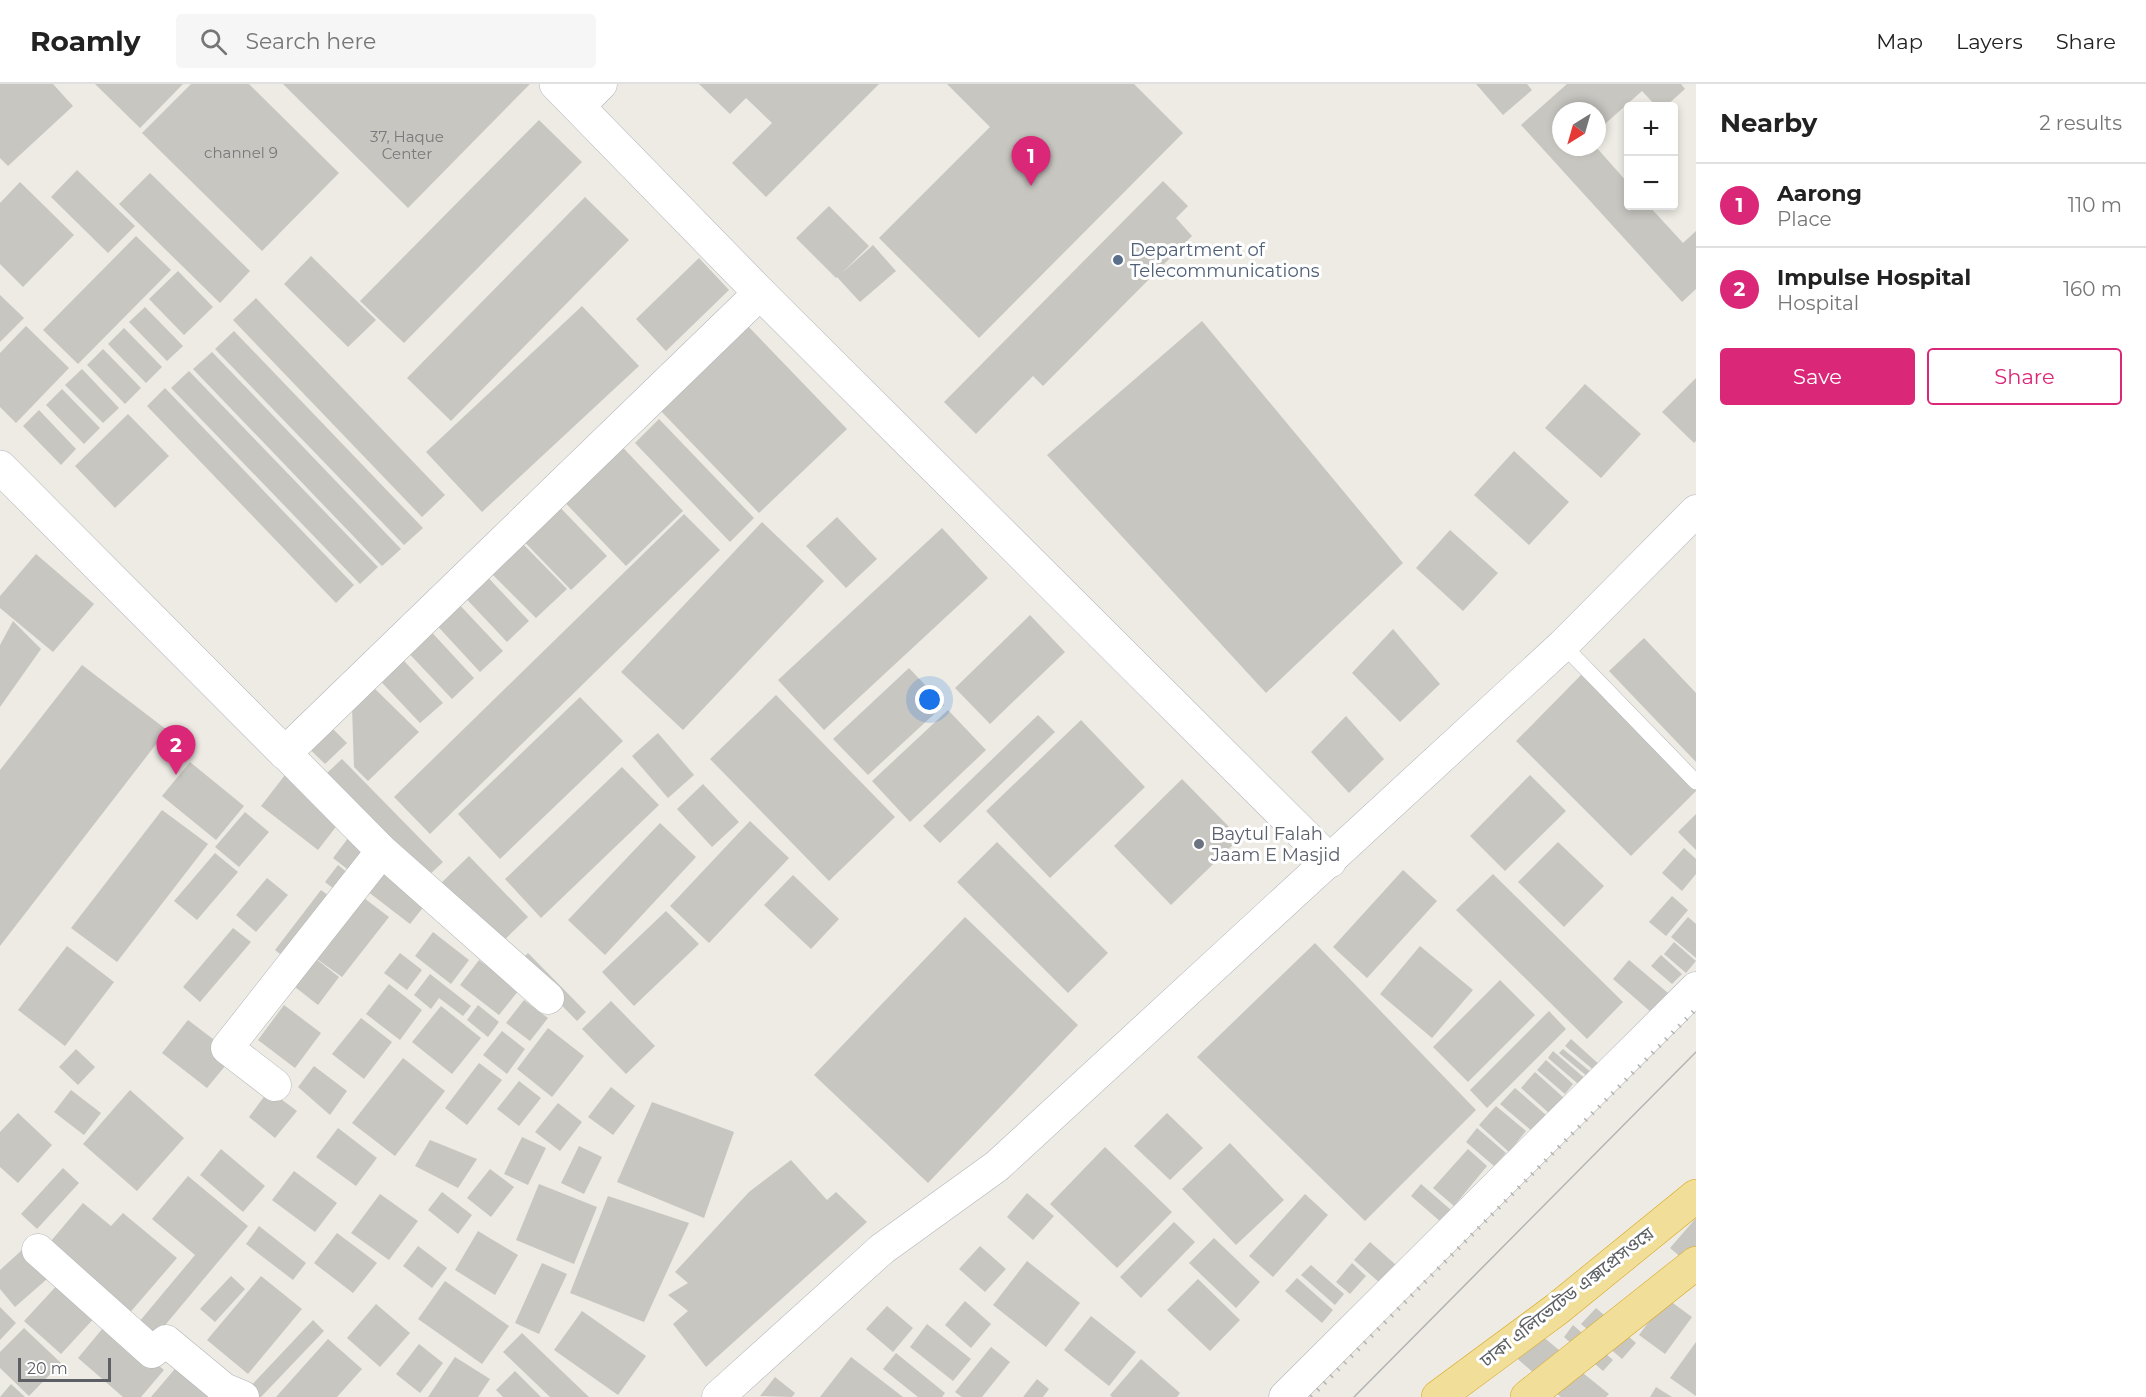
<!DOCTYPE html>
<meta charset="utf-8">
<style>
:root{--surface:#fff;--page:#f6f6f6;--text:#222;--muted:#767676;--line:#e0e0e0;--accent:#db2777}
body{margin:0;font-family:Montserrat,"Noto Sans Bengali",sans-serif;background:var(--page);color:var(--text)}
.controls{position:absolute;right:18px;top:18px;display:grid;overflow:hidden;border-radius:6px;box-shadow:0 3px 9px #0003}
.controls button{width:54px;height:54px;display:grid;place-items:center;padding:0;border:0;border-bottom:2px solid var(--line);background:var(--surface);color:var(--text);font:30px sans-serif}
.compass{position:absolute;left:1552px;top:18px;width:54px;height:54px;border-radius:50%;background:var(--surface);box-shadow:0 3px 9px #0003;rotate:217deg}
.scale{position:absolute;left:18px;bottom:15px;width:93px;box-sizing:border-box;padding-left:6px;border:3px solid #5c5f63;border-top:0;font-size:16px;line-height:21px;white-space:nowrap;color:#5c5f63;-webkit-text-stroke:4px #fff;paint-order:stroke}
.you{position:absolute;left:930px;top:616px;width:21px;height:21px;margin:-15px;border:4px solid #fff;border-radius:50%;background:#1a73e8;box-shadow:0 0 0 9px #1a73e833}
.badge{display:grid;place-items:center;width:39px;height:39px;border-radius:50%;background:var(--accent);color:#fff;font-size:20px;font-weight:700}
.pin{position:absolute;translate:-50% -50px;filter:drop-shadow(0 2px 3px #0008)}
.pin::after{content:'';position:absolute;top:32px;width:21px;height:18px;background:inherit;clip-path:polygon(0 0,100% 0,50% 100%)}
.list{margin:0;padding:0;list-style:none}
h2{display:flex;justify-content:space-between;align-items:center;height:78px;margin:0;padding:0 24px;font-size:26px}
h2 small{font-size:20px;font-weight:400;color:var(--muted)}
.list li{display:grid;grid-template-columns:39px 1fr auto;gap:18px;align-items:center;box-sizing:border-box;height:84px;padding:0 24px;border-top:2px solid var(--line)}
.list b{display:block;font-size:22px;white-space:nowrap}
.list p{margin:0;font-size:20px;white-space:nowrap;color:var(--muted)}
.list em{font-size:20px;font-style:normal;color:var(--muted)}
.actions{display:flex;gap:12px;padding:18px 24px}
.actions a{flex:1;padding:14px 0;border:2px solid var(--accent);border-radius:6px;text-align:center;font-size:21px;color:var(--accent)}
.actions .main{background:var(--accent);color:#fff}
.icon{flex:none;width:33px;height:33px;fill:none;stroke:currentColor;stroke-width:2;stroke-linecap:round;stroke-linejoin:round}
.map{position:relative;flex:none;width:1696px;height:1313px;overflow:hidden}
header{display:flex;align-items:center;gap:36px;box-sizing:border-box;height:84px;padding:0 30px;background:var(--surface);border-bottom:2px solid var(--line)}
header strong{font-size:28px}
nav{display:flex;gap:33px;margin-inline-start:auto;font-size:21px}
.search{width:420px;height:54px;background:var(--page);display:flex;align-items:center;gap:15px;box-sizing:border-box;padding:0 21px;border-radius:6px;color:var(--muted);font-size:22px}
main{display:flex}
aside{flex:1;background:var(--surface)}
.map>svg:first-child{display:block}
</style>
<header>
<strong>Roamly</strong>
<div class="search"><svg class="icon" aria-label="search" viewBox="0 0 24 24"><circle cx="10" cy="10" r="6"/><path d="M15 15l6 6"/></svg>Search here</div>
<nav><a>Map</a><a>Layers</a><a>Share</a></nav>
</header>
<main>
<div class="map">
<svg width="1696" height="1313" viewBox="0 0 1696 1313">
<rect width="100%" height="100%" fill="#edebe4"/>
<g fill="#c8c6c1">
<path d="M0 0H53L73 22 8 82 0 74Z"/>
<path d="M95 0H183L140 44Z"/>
<path d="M191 0H249L339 89 262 167 142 49Z"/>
<path d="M283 0H530L408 124Z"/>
<path d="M699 0H879L766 113 732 79 772 39 746 14 730 30Z"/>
<path d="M947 0H1134L1183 49 979 254 879 154 990 43Z"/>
<path d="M1476 0H1527L1532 6 1503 31Z"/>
<path d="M1567 0H1681L1685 5 1666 22H1656L1642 7 1597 47V27H1561V63H1596L1628 99V122H1649L1683 159 1696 147V205L1682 218 1521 41Z"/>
<path d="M539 36 582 78 404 259 360 217Z"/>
<path d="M77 86 135 142 108 169 51 113Z"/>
<path d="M150 89 250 187 220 219 119 120Z"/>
<path d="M1163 97 1188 122 1176 134 1192 152 1043 302 1033 292 976 350 944 318Z"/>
<path d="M20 98 74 151 23 203 0 180V119Z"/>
<path d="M585 113 629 156 451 337 407 294Z"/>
<path d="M829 122 869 162 842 189 873 161 896 187 860 218 837 193 836 194 796 154Z"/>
<path d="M136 152 171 186 78 280 43 246Z"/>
<path d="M311 172 376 236 348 263 284 200Z"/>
<path d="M699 174 729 206 666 267 636 235Z"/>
<path d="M178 187 213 223 184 251 149 215Z"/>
<path d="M0 211 24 234 0 258Z"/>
<path d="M256 214 445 411 422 433 233 236Z"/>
<path d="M582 222 639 282 482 428 426 368Z"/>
<path d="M145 223 183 262 167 277 129 238Z"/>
<path d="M1202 237 1403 479 1266 609 1047 371Z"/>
<path d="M746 240 847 345 759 429 659 325Z"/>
<path d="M26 242 69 284 16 339 0 323V269Z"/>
<path d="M124 244 162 283 146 299 108 260Z"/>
<path d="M234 247 423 444 404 461 215 265Z"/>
<path d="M103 265 141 304 125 320 87 281Z"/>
<path d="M212 268 401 465 382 482 193 285Z"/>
<path d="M82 285 119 324 103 339 65 301Z"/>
<path d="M189 287 378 483 360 500 171 304Z"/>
<path d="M1696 294V357L1694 359 1662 328Z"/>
<path d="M1585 300 1641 350 1601 394 1545 344Z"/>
<path d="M165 304 354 501 336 519 147 322Z"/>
<path d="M62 305 100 344 84 360 46 321Z"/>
<path d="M39 326 76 365 61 381 23 342Z"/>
<path d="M128 330 169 372 115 424 75 382Z"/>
<path d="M659 335 754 434 730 458 635 359Z"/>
<path d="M610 350 683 427 626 482 552 405Z"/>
<path d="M1514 367 1569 418 1529 461 1474 411Z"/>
<path d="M547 410 607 472 571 506 512 445Z"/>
<path d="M684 430 720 466 430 750 394 713Z"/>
<path d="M837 433 877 475 846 504 806 462Z"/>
<path d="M762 438 824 497 683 646 621 588Z"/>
<path d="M942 444 988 494 824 646 778 596Z"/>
<path d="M1450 446 1498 489 1463 527 1416 484Z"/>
<path d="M520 457 567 505 536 534 489 487Z"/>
<path d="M36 470 94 520 53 568 0 524V512Z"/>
<path d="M480 485 529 537 507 558 457 505Z"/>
<path d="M454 515 503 567 480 588 431 535Z"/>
<path d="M1030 531 1065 568 990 640 955 604Z"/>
<path d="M13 537 41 565 0 623V561Z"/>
<path d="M425 541 474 594 452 615 402 562Z"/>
<path d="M1393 545 1440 600 1400 638 1352 589Z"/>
<path d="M1644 554 1696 609V678L1609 587Z"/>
<path d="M394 566 443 619 420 639 371 587Z"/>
<path d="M82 581 167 646 0 862V686Z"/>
<path d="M909 584 944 621 868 691 833 655Z"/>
<path d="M1581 591 1696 704V707L1631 772 1516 657Z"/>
<path d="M372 602 419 648 368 697 354 683 352 623Z"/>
<path d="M776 611 895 733 829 797 710 675Z"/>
<path d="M580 613 623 657 500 775 458 730Z"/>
<path d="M313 625 347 659 325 680 291 647Z"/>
<path d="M948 626 986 666 910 738 872 697Z"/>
<path d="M1038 631 1055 648 940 759 923 742Z"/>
<path d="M1346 632 1384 675 1349 709 1311 668Z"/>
<path d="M1081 636 1145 703 1050 794 986 727Z"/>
<path d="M658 649 694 691 668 714 632 672Z"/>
<path d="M342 675 443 778 428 792 327 689Z"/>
<path d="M190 678 244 722 216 756 162 712Z"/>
<path d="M622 683 659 721 541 834 505 795Z"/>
<path d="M285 691 342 735 318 766 261 722Z"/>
<path d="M1530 691 1566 727 1505 787 1470 752Z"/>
<path d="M1182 695 1240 754 1171 821 1114 762Z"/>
<path d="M703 700 739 738 712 763 677 725Z"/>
<path d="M162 726 208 760 117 878 71 844Z"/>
<path d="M245 728 269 748 239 783 215 763Z"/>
<path d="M1696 730V766L1678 748Z"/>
<path d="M750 737 789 774 709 859 670 822Z"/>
<path d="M660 739 696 773 605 871 568 836Z"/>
<path d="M355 745 392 774 369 802 333 774Z"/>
<path d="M997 758 1108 869 1068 909 957 798Z"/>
<path d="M1558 758 1604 802 1564 843 1518 798Z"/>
<path d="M1684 764 1696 775V790L1682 807 1662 789Z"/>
<path d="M215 769 238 788 197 836 174 817Z"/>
<path d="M469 772 528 833 497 863 438 802Z"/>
<path d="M338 781 369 806 386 783 429 816 410 840 367 807 356 822 325 798Z"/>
<path d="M1403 786 1437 817 1367 894 1333 863Z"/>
<path d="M1493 790 1623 918 1587 955 1456 826Z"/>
<path d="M793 791 839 835 811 865 764 821Z"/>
<path d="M267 794 288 811 256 848 236 831Z"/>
<path d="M321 806 346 825 299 885 275 866Z"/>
<path d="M1672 812 1688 826 1666 852 1649 838Z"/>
<path d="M364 814 389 833 342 893 317 875Z"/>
<path d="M666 827 699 860 634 922 602 888Z"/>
<path d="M965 833 1078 941 928 1099 814 991Z"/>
<path d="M1688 833 1696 840V874L1671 853Z"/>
<path d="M233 844 251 858 200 918 183 903Z"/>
<path d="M433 848 469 876 451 900 415 872Z"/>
<path d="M1674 858 1696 877 1686 889 1664 870Z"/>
<path d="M1315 859 1476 1026 1365 1137 1197 973Z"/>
<path d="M67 862 114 898 65 962 18 926Z"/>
<path d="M1420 862 1473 906 1432 954 1380 910Z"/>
<path d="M400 869 422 886 407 906 384 889Z"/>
<path d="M528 869 586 928 577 937 519 878Z"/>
<path d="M1661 871 1682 890 1672 900 1651 882Z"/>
<path d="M316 875 339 893 318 921 295 903Z"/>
<path d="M479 876 519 906 499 931 460 901Z"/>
<path d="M1629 876 1668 909 1652 929 1613 895Z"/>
<path d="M430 890 471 922 463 932 439 914 431 925 414 911Z"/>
<path d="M1500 896 1535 931 1468 998 1433 963Z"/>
<path d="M389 900 422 926 400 956 366 930Z"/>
<path d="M524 916 548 934 530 957 506 939Z"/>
<path d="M611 917 655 962 626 990 582 945Z"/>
<path d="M284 921 321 949 295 984 258 956Z"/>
<path d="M478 921 499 938 488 953 467 936Z"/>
<path d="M441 922 481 954 452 990 412 958Z"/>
<path d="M1549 927 1566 945 1487 1024 1470 1006Z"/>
<path d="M361 934 392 958 364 995 332 970Z"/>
<path d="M188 936 234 971 207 1004 162 969Z"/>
<path d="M548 944 584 972 552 1013 517 985Z"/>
<path d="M502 947 525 965 507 990 483 971Z"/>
<path d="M1571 955 1601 982 1596 988 1565 962Z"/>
<path d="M76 965 95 983 78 1001 59 983Z"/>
<path d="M1563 965 1592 989 1588 993 1559 969Z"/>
<path d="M1553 967 1588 997 1583 1004 1548 974Z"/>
<path d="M403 974 445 1007 395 1072 352 1039Z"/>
<path d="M1546 976 1573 1000 1565 1010 1537 986Z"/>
<path d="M479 979 502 996 467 1041 445 1024Z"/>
<path d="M314 982 347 1007 330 1031 298 1003Z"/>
<path d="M1535 988 1564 1014 1550 1030 1521 1004Z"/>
<path d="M519 997 541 1014 519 1042 497 1025Z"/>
<path d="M611 1003 635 1022 613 1051 588 1033Z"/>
<path d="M1515 1004 1546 1031 1532 1047 1500 1020Z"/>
<path d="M71 1006 101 1029 84 1051 54 1028Z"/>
<path d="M130 1006 184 1054 137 1107 83 1060Z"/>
<path d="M269 1006 297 1027 275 1054 249 1033Z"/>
<path d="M652 1018 734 1048 704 1134 617 1098Z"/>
<path d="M558 1019 582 1038 560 1067 535 1048Z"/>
<path d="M1496 1022 1526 1047 1509 1068 1479 1041Z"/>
<path d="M18 1029 52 1061 18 1099 0 1083V1048Z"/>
<path d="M1167 1029 1203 1064 1170 1096 1134 1062Z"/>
<path d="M338 1044 377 1074 356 1102 316 1073Z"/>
<path d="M1477 1044 1506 1069 1494 1082 1466 1058Z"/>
<path d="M522 1053 546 1064 528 1101 504 1090Z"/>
<path d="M430 1056 477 1075 458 1104 415 1082Z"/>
<path d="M1230 1059 1284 1116 1236 1161 1182 1105Z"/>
<path d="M579 1062 602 1073 584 1110 561 1099Z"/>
<path d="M1105 1063 1172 1128 1117 1184 1050 1120Z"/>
<path d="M221 1065 265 1102 243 1128 200 1091Z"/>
<path d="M1468 1065 1487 1082 1454 1122 1433 1104Z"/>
<path d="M791 1076 827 1116 836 1108 867 1138 706 1283 673 1240 688 1227 668 1211 688 1199 675 1188 749 1108Z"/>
<path d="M63 1084 79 1099 37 1145 21 1130Z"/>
<path d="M490 1085 514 1103 491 1133 467 1114Z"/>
<path d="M294 1087 337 1119 315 1148 272 1116Z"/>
<path d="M188 1092 248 1142 156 1252 139 1238 195 1171 152 1135Z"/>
<path d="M539 1100 597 1123 574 1180 516 1156Z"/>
<path d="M1421 1100 1451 1126 1441 1138 1411 1112Z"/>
<path d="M442 1108 472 1131 458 1150 428 1126Z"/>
<path d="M1027 1109 1054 1132 1033 1156 1007 1133Z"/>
<path d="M380 1110 418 1137 389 1176 351 1149Z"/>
<path d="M1305 1110 1328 1131 1273 1193 1249 1172Z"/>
<path d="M608 1112 689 1139 644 1238 570 1209Z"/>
<path d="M83 1119 111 1142 123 1129 177 1174 127 1232 46 1163Z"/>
<path d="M1696 1134V1186L1670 1164Z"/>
<path d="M1174 1138 1195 1158 1141 1214 1120 1193Z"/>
<path d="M259 1142 306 1179 293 1196 246 1160Z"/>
<path d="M478 1147 518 1171 495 1211 455 1186Z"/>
<path d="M337 1149 377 1179 353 1209 314 1179Z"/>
<path d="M1214 1154 1260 1198 1236 1224 1189 1179Z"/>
<path d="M1370 1158 1396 1181 1380 1199 1354 1176Z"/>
<path d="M418 1162 447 1184 432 1204 403 1182Z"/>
<path d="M980 1162 1006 1185 985 1208 959 1185Z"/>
<path d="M22 1166 47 1195 15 1223 0 1205V1186Z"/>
<path d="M1027 1177 1080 1219 1046 1263 993 1221Z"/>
<path d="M542 1179 567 1190 539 1250 515 1239Z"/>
<path d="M1352 1179 1366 1192 1350 1210 1336 1198Z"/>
<path d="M1311 1181 1344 1210 1335 1221 1301 1191Z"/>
<path d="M231 1192 245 1205 215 1238 200 1225Z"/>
<path d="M261 1192 302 1225 248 1290 207 1256Z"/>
<path d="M1297 1194 1333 1226 1322 1239 1285 1207Z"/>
<path d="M1198 1195 1240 1236 1210 1267 1167 1226Z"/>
<path d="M61 1197 98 1230 61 1270 24 1237Z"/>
<path d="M445 1197 509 1242 482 1280 418 1235Z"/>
<path d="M1666 1214 1692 1233 1665 1270 1639 1251Z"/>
<path d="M965 1217 991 1240 971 1264 945 1241Z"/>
<path d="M376 1220 410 1249 380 1283 347 1254Z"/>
<path d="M887 1222 913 1244 893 1268 866 1245Z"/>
<path d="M0 1223 16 1239 0 1256Z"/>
<path d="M1596 1224 1636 1259 1622 1275 1581 1240Z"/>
<path d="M582 1227 646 1272 618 1311 554 1266Z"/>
<path d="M1091 1232 1136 1268 1109 1302 1064 1266Z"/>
<path d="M313 1236 324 1247 261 1313H254L247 1306Z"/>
<path d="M108 1238 164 1286 141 1313H123L78 1274Z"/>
<path d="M927 1240 971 1275 953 1297 910 1263Z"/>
<path d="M1573 1241 1613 1276 1603 1287 1564 1253Z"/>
<path d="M24 1244 61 1279 29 1312 0 1284V1268Z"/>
<path d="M1535 1246 1565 1271 1543 1297 1513 1271Z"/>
<path d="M522 1249 589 1313H550L503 1268Z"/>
<path d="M328 1255 362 1285 337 1313H276Z"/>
<path d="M1696 1258V1312L1670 1294Z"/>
<path d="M419 1260 443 1279 420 1309 396 1290Z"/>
<path d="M991 1263 1010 1278 982 1313H962L955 1308Z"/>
<path d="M896 1269 945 1309 942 1313H918L883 1285Z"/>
<path d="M455 1273 490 1295 478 1313H428Z"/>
<path d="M851 1273 903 1313H820Z"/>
<path d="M1141 1275 1180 1309 1177 1313H1112L1110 1311Z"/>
<path d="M179 1280 218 1313H151Z"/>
<path d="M1573 1281 1609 1310 1606 1313H1561L1552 1306Z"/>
<path d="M515 1287 541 1313H503L496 1306Z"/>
<path d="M775 1293 795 1309 792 1313 760 1312Z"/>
<path d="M1037 1295 1049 1305 1043 1313H1023Z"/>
<path d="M11 1300 25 1313H0Z"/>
<path d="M1656 1303 1672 1313H1650Z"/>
</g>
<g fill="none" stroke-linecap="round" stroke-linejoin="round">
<g stroke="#b1b4b8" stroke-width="16">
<path id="lane" d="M1563 561 1696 698"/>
</g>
<g stroke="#b1b4b8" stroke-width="33">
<g id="street">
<path d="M578 23 601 0"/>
<path d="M285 669 382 767 548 914"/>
<path d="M275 1001 227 964 382 767"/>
<path d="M38 1166 152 1268 166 1257 224 1305 243 1313"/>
<path d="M718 1313 882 1165 997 1082 1563 561 1696 427"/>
<path d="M1285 1313 1696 904"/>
</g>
</g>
<g stroke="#b1b3b8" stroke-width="34">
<g id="secondary">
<path d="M556 0 760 209 1330 777"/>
<path d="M0 383 285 669 760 209"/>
</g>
</g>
<g stroke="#d7a51a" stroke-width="34">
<g id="highway">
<path d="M1438 1313 1557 1225 1696 1112"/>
<path d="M1527 1313 1696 1179"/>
</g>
</g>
<use href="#lane" stroke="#fff" stroke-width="15"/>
<use href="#street" stroke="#fff" stroke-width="32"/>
<use href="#secondary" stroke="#fff" stroke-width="33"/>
<use href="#highway" stroke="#f1de98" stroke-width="33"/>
<path stroke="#b2b3b3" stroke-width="1.5" d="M1354 1313 1696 968"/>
<path stroke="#b2b3b3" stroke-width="4.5" stroke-dasharray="1.5 8" stroke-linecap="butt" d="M1311 1313 1696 925"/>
</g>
<circle fill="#5c6f8a" stroke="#fff" stroke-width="2" cx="1118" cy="176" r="6"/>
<circle fill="#6b7280" stroke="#fff" stroke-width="2" cx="1199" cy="760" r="6"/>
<g text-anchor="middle" stroke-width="6" stroke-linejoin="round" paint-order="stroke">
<g font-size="15" fill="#77797a">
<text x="407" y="58">37, Haque<tspan x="407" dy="17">Center</tspan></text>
<text x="241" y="74">channel 9</text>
</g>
<g font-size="18" fill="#4e5e75" stroke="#fff" text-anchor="start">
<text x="1130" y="172">Department of<tspan x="1130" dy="21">Telecommunications</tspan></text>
</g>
<g font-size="18" fill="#5b616d" stroke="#fff" text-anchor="start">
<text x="1211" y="756">Baytul Falah<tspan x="1211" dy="21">Jaam E Masjid</tspan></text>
</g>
<g font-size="18" fill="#5c5f63" stroke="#fff">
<text transform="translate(1567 1213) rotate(-38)" y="6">ঢাকা এলিভেটেড এক্সপ্রেসওয়ে</text>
</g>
</g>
</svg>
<div class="controls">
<button>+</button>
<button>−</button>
</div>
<svg class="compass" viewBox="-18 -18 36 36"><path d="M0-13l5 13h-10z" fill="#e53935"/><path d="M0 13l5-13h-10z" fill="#767676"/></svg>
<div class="scale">20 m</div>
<div class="you"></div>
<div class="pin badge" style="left:1031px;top:102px">1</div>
<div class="pin badge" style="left:176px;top:691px">2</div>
</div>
<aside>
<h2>Nearby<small>2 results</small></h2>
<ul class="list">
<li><span class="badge">1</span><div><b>Aarong</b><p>Place</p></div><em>110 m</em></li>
<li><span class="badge">2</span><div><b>Impulse Hospital</b><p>Hospital</p></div><em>160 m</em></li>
</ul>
<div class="actions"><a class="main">Save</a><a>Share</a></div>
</aside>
</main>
